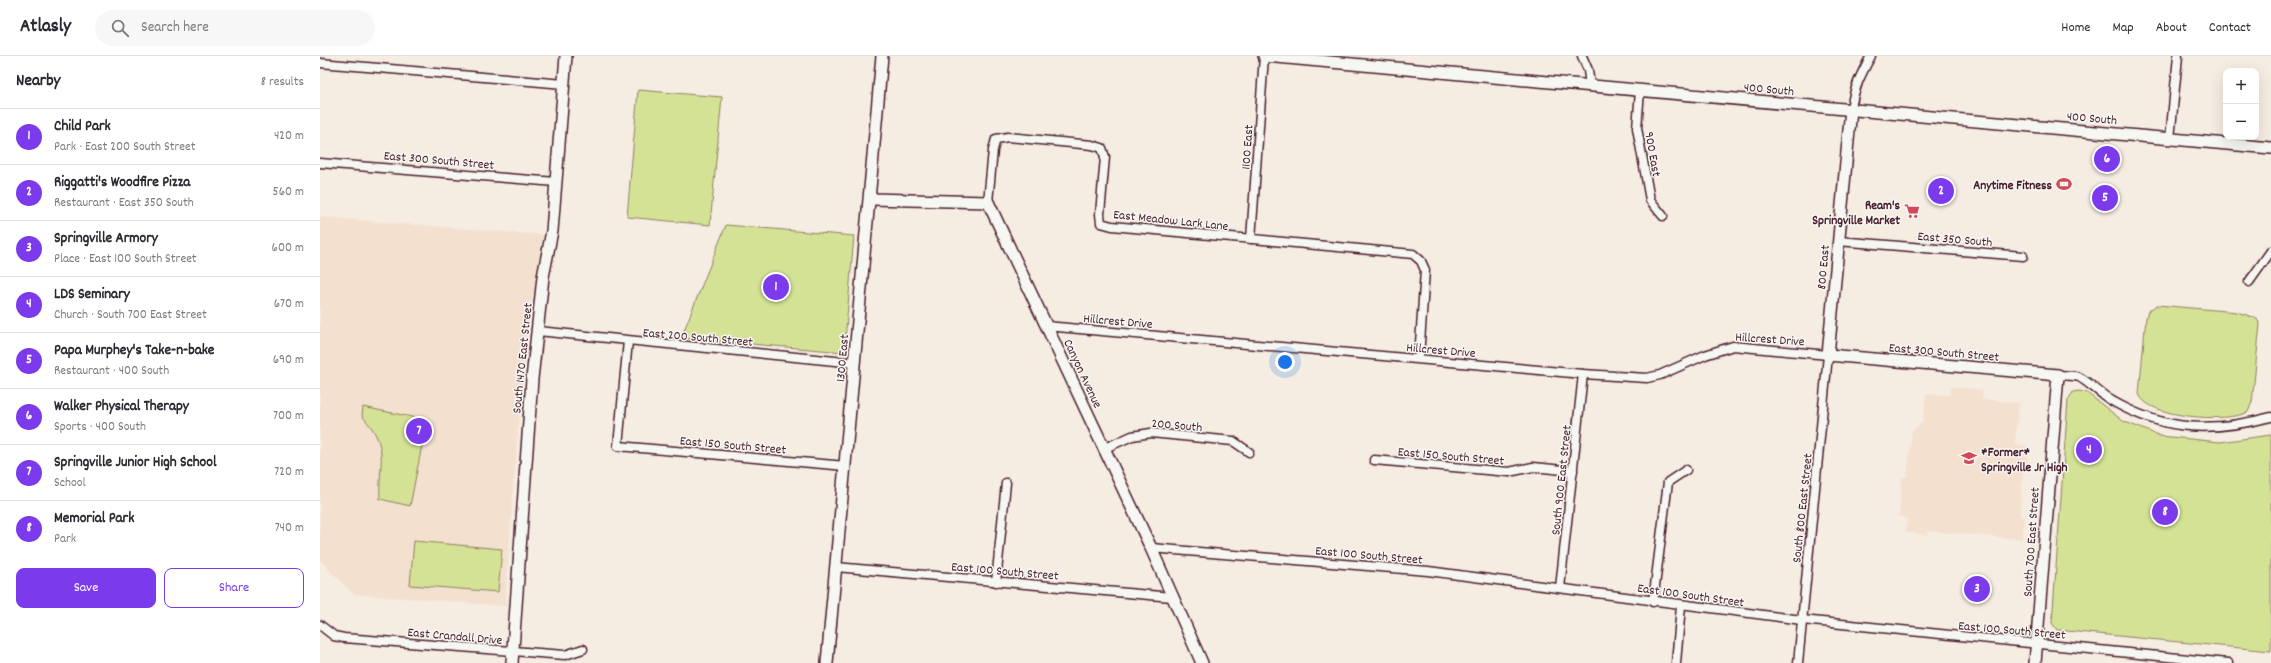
<!DOCTYPE html>
<meta charset="utf-8">
<style>
:root{--surface:#fff;--page:#f7f7f7;--text:#2b2b33;--muted:#7c7c81;--line:#e1e1e2;--accent:#7c3aed}
body{margin:0;font-family:Dekko,sans-serif;background:var(--page);color:var(--text)}
.controls{position:absolute;right:12px;top:12px;display:grid;overflow:hidden;border-radius:8px;box-shadow:0 4px 16px #0002}
.controls button{width:36px;height:36px;display:grid;place-items:center;padding:0;border:0;border-bottom:1px solid var(--line);background:var(--surface);color:var(--text);font:20px sans-serif}
.you{position:absolute;left:965px;top:306px;width:14px;height:14px;margin:-10px;border:3px solid #fff;border-radius:50%;background:#1a73e8;box-shadow:0 0 0 6px #1a73e833}
.badge{display:grid;place-items:center;width:26px;height:26px;border-radius:50%;background:var(--accent);color:#fff;font-size:13px;font-weight:700}
.pin{position:absolute;translate:-50% -50%;border:2px solid #fff;box-shadow:0 1px 4px #0006}
.list{margin:0;padding:0;list-style:none}
h2{display:flex;justify-content:space-between;align-items:center;height:52px;margin:0;padding:0 16px;font-size:17px}
h2 small{font-size:13px;font-weight:400;color:var(--muted)}
.list li{display:grid;grid-template-columns:26px 1fr auto;gap:12px;align-items:center;box-sizing:border-box;height:56px;padding:0 16px;border-top:1px solid var(--line)}
.list b{display:block;font-size:15px;white-space:nowrap}
.list p{margin:0;font-size:13px;white-space:nowrap;color:var(--muted)}
.list em{font-size:13px;font-style:normal;color:var(--muted)}
.actions{display:flex;gap:8px;padding:12px 16px}
.actions a{flex:1;padding:9px 0;border:1px solid var(--accent);border-radius:8px;text-align:center;font-size:14px;color:var(--accent)}
.actions .main{background:var(--accent);color:#fff}
.icon{flex:none;width:22px;height:22px;fill:none;stroke:currentColor;stroke-width:2;stroke-linecap:round;stroke-linejoin:round}
.map{position:relative;flex:none;width:1951px;height:607px;overflow:hidden}
header{display:flex;align-items:center;gap:24px;box-sizing:border-box;height:56px;padding:0 20px;background:var(--surface);border-bottom:1px solid var(--line)}
header strong{font-size:19px}
nav{display:flex;gap:22px;margin-inline-start:auto;font-size:14px}
.search{width:280px;height:36px;background:var(--page);display:flex;align-items:center;gap:10px;box-sizing:border-box;padding:0 14px;border-radius:22px;color:var(--muted);font-size:15px}
main{display:flex}
aside{flex:1;background:var(--surface)}
.map>svg:first-child{display:block}
</style>
<header>
<strong>Atlasly</strong>
<div class="search"><svg class="icon" aria-label="search" viewBox="0 0 24 24"><circle cx="10" cy="10" r="6"/><path d="M15 15l6 6"/></svg>Search here</div>
<nav><a>Home</a><a>Map</a><a>About</a><a>Contact</a></nav>
</header>
<main>
<aside>
<h2>Nearby<small>8 results</small></h2>
<ul class="list">
<li><span class="badge">1</span><div><b>Child Park</b><p>Park · East 200 South Street</p></div><em>420 m</em></li>
<li><span class="badge">2</span><div><b>Riggatti's Woodfire Pizza</b><p>Restaurant · East 350 South</p></div><em>560 m</em></li>
<li><span class="badge">3</span><div><b>Springville Armory</b><p>Place · East 100 South Street</p></div><em>600 m</em></li>
<li><span class="badge">4</span><div><b>LDS Seminary</b><p>Church · South 700 East Street</p></div><em>670 m</em></li>
<li><span class="badge">5</span><div><b>Papa Murphey's Take-n-bake</b><p>Restaurant · 400 South</p></div><em>690 m</em></li>
<li><span class="badge">6</span><div><b>Walker Physical Therapy</b><p>Sports · 400 South</p></div><em>700 m</em></li>
<li><span class="badge">7</span><div><b>Springville Junior High School</b><p>School</p></div><em>720 m</em></li>
<li><span class="badge">8</span><div><b>Memorial Park</b><p>Park</p></div><em>740 m</em></li>
</ul>
<div class="actions"><a class="main">Save</a><a>Share</a></div>
</aside>
<div class="map">
<svg width="1951" height="607" viewBox="0 0 1951 607">
<rect width="100%" height="100%" fill="#f5ece2"/>
<filter id="ink" filterUnits="userSpaceOnUse"><feTurbulence type="fractalNoise" baseFrequency=".025" numOctaves="2"/><feDisplacementMap in="SourceGraphic" scale="8" xChannelSelector="R" yChannelSelector="G"/><feConvolveMatrix kernelMatrix="1 2 1 2 8 2 1 2 1" color-interpolation-filters="sRGB"/></filter>
<g filter="url(#ink)">
<g fill="#f4e0ce">
<path d="M0 161 223 179 215 233 211 243 203 315 193 436 186 534 187 550 33 538 0 504Z"/>
<path d="M1631 331 1662 334V343L1699 347 1695 388 1708 390 1707 414H1703L1701 440 1700 461H1704L1702 483 1608 475 1607 479 1586 476 1587 462 1579 460 1582 421H1587L1592 375 1603 366 1606 338 1630 339Z"/>
</g>
<g fill="#d4e296" stroke="#8f8060">
<path d="M318 34 402 41 390 169 307 161Z"/>
<path d="M406 169 534 180 524 296 361 282Z"/>
<path d="M1837 249 1917 256 1936 262 1940 268 1932 346 1928 356C1908 367 1827 362 1819 338L1826 261 1828 255Z"/>
<path d="M1759 335 1767 337 1803 365 1840 380 1900 386 1951 379V595L1737 574 1732 567 1748 344 1753 336Z"/>
<path d="M43 351 107 364 90 450 60 443C58 407 71 391 42 360Z"/>
<path d="M94 485 182 493 178 536 90 529Z"/>
</g>
<g fill="none" stroke-linecap="round" stroke-linejoin="round">
<g stroke="#4a1f2b" stroke-width="11">
<g id="street">
<path d="M1262 0 1268 14 1270 30"/>
<path d="M0 7 244 28"/>
<path d="M1320 35 1317 72 1330 144 1343 160"/>
<path d="M1531 53C1534 32 1541 18 1551 0"/>
<path d="M1850 83 1858 0"/>
<path d="M0 107 236 126"/>
<path d="M668 146 673 94 676 83 688 81 772 89 782 92 785 101 780 158 781 167 792 170 1093 198 1101 205 1105 214 1099 302"/>
<path d="M931 183 944 0"/>
<path d="M1518 185 1703 200"/>
<path d="M1929 226 1951 195"/>
<path d="M726 270 1263 318 1327 322 1340 319 1385 299 1413 290 1508 299 1478 607"/>
<path d="M218 275 535 307"/>
<path d="M308 285 298 390 526 410"/>
<path d="M1738 319C1744 320 1753 319 1759 321 1766 324 1784 341 1794 346 1847 376 1894 376 1951 361"/>
<path d="M783 393 812 380 831 377 913 385 929 396"/>
<path d="M1054 404 1189 416 1213 411 1253 415"/>
<path d="M831 492 1108 515 1482 564 1908 607"/>
<path d="M516 511 852 541"/>
<path d="M676 526 686 427"/>
<path d="M1240 532 1263 318"/>
<path d="M1333 546 1348 426 1366 414"/>
<path d="M0 569 14 580 24 582 245 599 263 593"/>
<path d="M1356 607 1361 550"/>
</g>
</g>
<g stroke="#4a1f2b" stroke-width="14">
<g id="secondary">
<path d="M944 0 1951 92"/>
<path d="M1531 53 1508 299 1738 319 1715 607"/>
<path d="M551 143 668 146 831 492 882 607"/>
<path d="M192 607 212 323 223 221 232 175 246 0"/>
<path d="M507 607 562 0"/>
</g>
</g>
<use href="#street" stroke="#f6f6f2" stroke-width="8"/>
<use href="#secondary" stroke="#f6f6f2" stroke-width="11"/>
</g>
</g>
<defs>
<g id="stadium-bare" transform="scale(1.2)"><path d="M0-5a6.5 5 0 1 0 0 10a6.5 5 0 1 0 0-10ZM-3.5-1.8h7v3.6h-7Z" fill="#d1495b" stroke="#f6f6f2" stroke-width="2.5" paint-order="stroke"/></g>
<g id="supermarket-bare" transform="scale(1.2)"><path d="M-6-5.5h2.5l.6 2H6L4.5 2H-2.5L-4.4-4H-6ZM-1.5 3.2a1.3 1.3 0 1 0 .1 0ZM3 3.2a1.3 1.3 0 1 0 .1 0Z" fill="#d1495b" stroke="#f6f6f2" stroke-width="2.5" paint-order="stroke"/></g>
<g id="school-bare" transform="scale(1.2)"><path d="M0-5L7-2L0 1L-7-2ZM-4 1L0 2.5L4 1V4Q0 6-4 4Z" fill="#d1495b" stroke="#f6f6f2" stroke-width="2.5" paint-order="stroke"/></g>
</defs>
<g fill-rule="evenodd">
<use href="#stadium-bare" x="1744" y="128"/>
<use href="#supermarket-bare" x="1592" y="155"/>
<use href="#school-bare" x="1649" y="402"/>
</g>
<g text-anchor="middle" stroke-width="3" stroke-linejoin="round" paint-order="stroke">
<g font-size="13" fill="#4a1f2b" stroke="#f6f6f2">
<text transform="translate(1449 32) rotate(5)" y="5">400 South</text>
<text transform="translate(1772 61) rotate(5)" y="5">400 South</text>
<text transform="translate(926 91) rotate(-86)" y="5">1100 East</text>
<text transform="translate(1334 98) rotate(80)" y="5">900 East</text>
<text transform="translate(119 103) rotate(5)" y="5">East 300 South Street</text>
<text transform="translate(851 163) rotate(6)" y="5">East Meadow Lark Lane</text>
<text transform="translate(1635 182) rotate(5)" y="5">East 350 South</text>
<text transform="translate(1502 211) rotate(-85)" y="5">800 East</text>
<text transform="translate(798 264) rotate(5)" y="5">Hillcrest Drive</text>
<text transform="translate(378 280) rotate(5)" y="5">East 200 South Street</text>
<text transform="translate(1450 282) rotate(4)" y="5">Hillcrest Drive</text>
<text transform="translate(1121 293) rotate(5)" y="5">Hillcrest Drive</text>
<text transform="translate(1624 295) rotate(5)" y="5">East 300 South Street</text>
<text transform="translate(201 302) rotate(-84)" y="5">South 1470 East Street</text>
<text transform="translate(521 302) rotate(-85)" y="5">1300 East</text>
<text transform="translate(764 317) rotate(65)" y="5">Canyon Avenue</text>
<text transform="translate(857 368) rotate(5)" y="5">200 South</text>
<text transform="translate(413 388) rotate(5)" y="5">East 150 South Street</text>
<text transform="translate(1131 399) rotate(5)" y="5">East 150 South Street</text>
<text transform="translate(1240 424) rotate(-84)" y="5">South 900 East Street</text>
<text transform="translate(1481 452) rotate(-84)" y="5">South 800 East Street</text>
<text transform="translate(1710 486) rotate(-86)" y="5">South 700 East Street</text>
<text transform="translate(1049 498) rotate(5)" y="5">East 100 South Street</text>
<text transform="translate(685 514) rotate(5)" y="5">East 100 South Street</text>
<text transform="translate(1371 538) rotate(8)" y="5">East 100 South Street</text>
<text transform="translate(1692 573) rotate(5)" y="5">East 100 South Street</text>
<text transform="translate(135 579) rotate(5)" y="5">East Crandall Drive</text>
</g>
<g font-size="13" font-weight="bold" fill="#4a1f2b" stroke="#f6f6f2" text-anchor="end">
<text x="1732" y="133">Anytime Fitness</text>
<text x="1580" y="153">Ream's<tspan x="1580" dy="15">Springville Market</tspan></text>
<text x="1661" y="400" text-anchor="start">*Former*<tspan x="1661" dy="15">Springville Jr High</tspan></text>
</g>
</g>
</svg>
<div class="controls">
<button>+</button>
<button>−</button>
</div>
<div class="you"></div>
<div class="pin badge" style="left:456px;top:231px">1</div>
<div class="pin badge" style="left:1621px;top:135px">2</div>
<div class="pin badge" style="left:1657px;top:533px">3</div>
<div class="pin badge" style="left:1769px;top:394px">4</div>
<div class="pin badge" style="left:1785px;top:142px">5</div>
<div class="pin badge" style="left:1787px;top:103px">6</div>
<div class="pin badge" style="left:99px;top:375px">7</div>
<div class="pin badge" style="left:1845px;top:456px">8</div>
</div>
</main>
